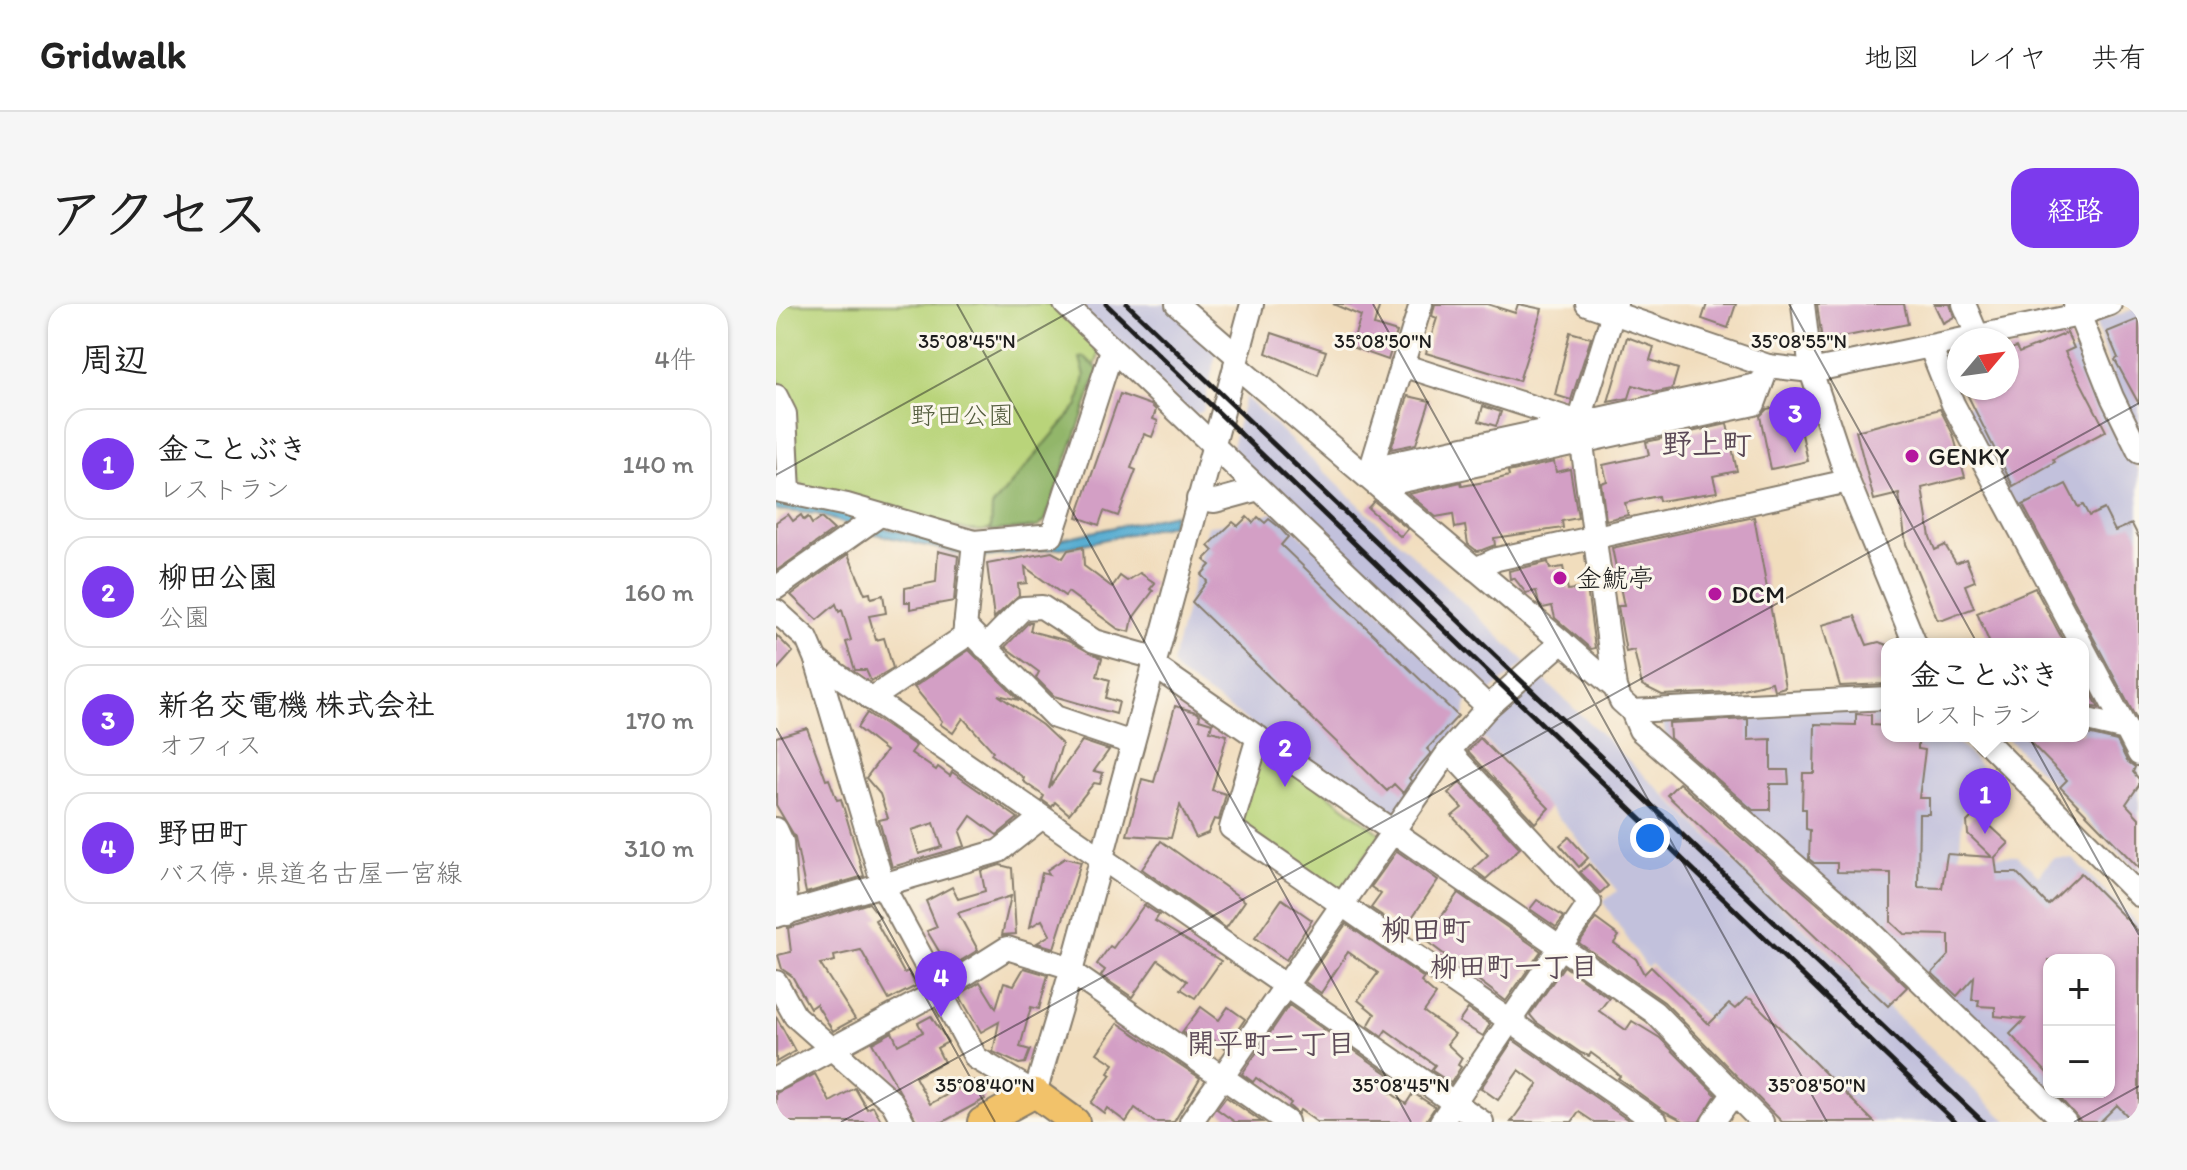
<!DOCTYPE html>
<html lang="ja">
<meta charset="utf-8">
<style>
:root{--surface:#fff;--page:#f6f6f6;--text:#222;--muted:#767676;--line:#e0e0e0;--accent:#7c3aed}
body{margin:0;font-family:Itim,"Klee One",sans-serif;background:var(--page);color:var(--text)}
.controls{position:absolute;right:24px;bottom:24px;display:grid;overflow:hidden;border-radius:16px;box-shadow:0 2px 6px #0004}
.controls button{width:72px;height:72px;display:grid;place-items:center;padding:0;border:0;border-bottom:2px solid var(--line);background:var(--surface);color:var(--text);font:40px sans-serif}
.compass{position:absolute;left:1171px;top:24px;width:72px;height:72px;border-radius:50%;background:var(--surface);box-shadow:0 2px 6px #0004;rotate:61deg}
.you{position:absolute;left:874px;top:534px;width:28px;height:28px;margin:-20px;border:6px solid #fff;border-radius:50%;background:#1a73e8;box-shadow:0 0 0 12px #1a73e833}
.badge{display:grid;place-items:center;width:52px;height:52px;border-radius:50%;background:var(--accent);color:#fff;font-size:26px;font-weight:700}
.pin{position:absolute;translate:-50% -66px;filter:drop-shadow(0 2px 4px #0008)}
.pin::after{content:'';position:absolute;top:42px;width:28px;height:24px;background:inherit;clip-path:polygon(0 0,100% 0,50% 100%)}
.popup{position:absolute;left:1105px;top:334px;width:208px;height:104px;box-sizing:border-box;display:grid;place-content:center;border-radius:16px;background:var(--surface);filter:drop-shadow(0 2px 6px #0005);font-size:26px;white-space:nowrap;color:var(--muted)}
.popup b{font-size:30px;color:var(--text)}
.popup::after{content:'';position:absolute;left:50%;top:100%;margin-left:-16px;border:16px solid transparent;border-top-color:var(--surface)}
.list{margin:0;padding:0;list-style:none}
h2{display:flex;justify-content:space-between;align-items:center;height:104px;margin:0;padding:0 32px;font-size:34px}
h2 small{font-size:26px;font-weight:400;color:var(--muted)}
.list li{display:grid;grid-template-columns:52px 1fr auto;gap:24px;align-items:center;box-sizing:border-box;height:112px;margin:0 16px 16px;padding:0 16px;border:2px solid var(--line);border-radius:24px}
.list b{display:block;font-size:30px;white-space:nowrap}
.list p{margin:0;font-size:26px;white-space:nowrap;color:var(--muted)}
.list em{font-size:26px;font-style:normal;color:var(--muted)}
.map{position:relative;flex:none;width:1363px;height:818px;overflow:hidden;border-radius:24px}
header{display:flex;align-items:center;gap:48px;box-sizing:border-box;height:112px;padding:0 40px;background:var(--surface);border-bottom:2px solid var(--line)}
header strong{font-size:38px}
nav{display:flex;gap:44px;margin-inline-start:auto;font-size:28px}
.intro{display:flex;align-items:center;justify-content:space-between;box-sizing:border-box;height:192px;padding:0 48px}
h1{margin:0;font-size:56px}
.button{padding:20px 36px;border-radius:24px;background:var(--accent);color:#fff;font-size:28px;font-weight:700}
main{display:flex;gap:48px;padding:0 48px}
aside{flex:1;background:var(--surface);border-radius:24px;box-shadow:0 2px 6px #0004}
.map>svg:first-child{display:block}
</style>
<header>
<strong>Gridwalk</strong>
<nav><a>地図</a><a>レイヤ</a><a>共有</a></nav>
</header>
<div class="intro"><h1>アクセス</h1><a class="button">経路</a></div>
<main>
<aside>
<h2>周辺<small>4件</small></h2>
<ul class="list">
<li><span class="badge">1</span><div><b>金ことぶき</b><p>レストラン</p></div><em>140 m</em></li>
<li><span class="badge">2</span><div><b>柳田公園</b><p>公園</p></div><em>160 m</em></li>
<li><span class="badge">3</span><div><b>新名交電機 株式会社</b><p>オフィス</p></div><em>170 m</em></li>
<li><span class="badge">4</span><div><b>野田町</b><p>バス停 · 県道名古屋一宮線</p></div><em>310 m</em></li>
</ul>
</aside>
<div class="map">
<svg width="1363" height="818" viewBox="0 0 1363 818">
<rect width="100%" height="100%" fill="#fbf7ec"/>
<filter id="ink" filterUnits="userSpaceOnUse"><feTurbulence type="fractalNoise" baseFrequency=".0125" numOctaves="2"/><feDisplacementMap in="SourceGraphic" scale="16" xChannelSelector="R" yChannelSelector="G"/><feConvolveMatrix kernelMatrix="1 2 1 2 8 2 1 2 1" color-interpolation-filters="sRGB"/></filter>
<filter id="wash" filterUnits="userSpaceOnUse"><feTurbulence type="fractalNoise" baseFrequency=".006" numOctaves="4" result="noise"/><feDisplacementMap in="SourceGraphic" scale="32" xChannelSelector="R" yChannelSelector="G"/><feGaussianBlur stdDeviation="1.8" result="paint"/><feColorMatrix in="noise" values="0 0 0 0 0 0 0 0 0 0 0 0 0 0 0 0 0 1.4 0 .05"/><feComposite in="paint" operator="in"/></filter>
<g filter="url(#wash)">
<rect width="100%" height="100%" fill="#f1ddbd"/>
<g fill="#c2c1dc" fill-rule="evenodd">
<path d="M298 0H389L441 46 427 107 417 111Z"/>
<path d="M1363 3V134L1341 84 1320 19Z"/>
<path d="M1311 41 1344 130 1363 167V439L1184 106Z"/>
<path d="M469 93 750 358 710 391 460 151 456 142Z"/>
<path d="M501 208 693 393 687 416 618 512 611 514 401 368 396 359 432 222Z"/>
<path d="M763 371 1232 818H1039L875 660 871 664 827 598 841 587 795 527 700 427Z"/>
<path d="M1111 400V432H1175L1209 466 1189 485 1183 551 1242 552 1262 571 1278 554 1297 555 1363 621V818H1302L1100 623 890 435 886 412ZM1273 656H1333V788H1273Z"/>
<path d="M1307 419 1347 429 1359 452 1363 463V568L1229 432H1307Z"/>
</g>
<g fill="#b9d47a" stroke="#6a784b" stroke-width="2">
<path d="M0 0H276L324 47 269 217 205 227 191 226 29 184 22 176 15 102 0 72Z"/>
<path d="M494 447 605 530 565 585 555 584 469 525 465 516 483 449Z"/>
</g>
<path fill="#92b66a" stroke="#576943" stroke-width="2" d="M309 53 323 66 269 217 262 223 215 227 216 203 302 101 309 72 304 54Z"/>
<path fill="#54acd1" stroke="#386476" stroke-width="2" d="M0 198 53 203 100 222 182 241 279 236 398 210 395 221 294 243 202 254 91 228 41 210 0 206Z"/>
<g id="blocks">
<g fill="#d39fc5" fill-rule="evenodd">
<path d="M557 0H604L598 21 621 28 612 56 575 43 585 12Z"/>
<path d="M659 0H711L739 9 742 0 766 5 743 77 650 49 661 14 656 12Z"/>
<path d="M931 0H960L952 24 926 15Z"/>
<path d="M1041 0H1128L1132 20 1046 37Z"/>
<path d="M1158 0H1174L1178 13 1167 19Z"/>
<path d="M1363 15V100L1339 56 1342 54 1331 28Z"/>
<path d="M794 28 815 34 795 96 779 91Z"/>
<path d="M496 29 550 47 542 71 490 49Z"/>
<path d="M1291 29 1298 44 1289 48 1330 127 1277 155 1279 158 1237 182 1188 84H1231V47L1240 43 1243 49Z"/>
<path d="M851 33 878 43 874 56 902 65 896 85 881 88 857 81 853 94 832 98Z"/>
<path d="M344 90 375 101 380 106 377 115 382 117 376 133 368 130 355 164 360 166 342 212 328 207 323 221 301 213Z"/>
<path d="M632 92 654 97 640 140 615 145Z"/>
<path d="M1019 99 1032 157 995 165 984 112 991 105Z"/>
<path d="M707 102 725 108 720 122 703 117Z"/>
<path d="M1164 105 1177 130 1189 173 1146 184 1154 233 1159 246 1169 241 1180 259 1190 255 1199 277 1189 281 1198 304 1167 316 1161 315 1130 240 1123 190 1098 196 1080 127Z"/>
<path d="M951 120 961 167 937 172 941 188 883 197 882 192 849 199 852 211 830 216 825 179 831 177 827 161 873 151 870 138Z"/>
<path d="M778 158 780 168 794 165 802 214 786 217 787 224 718 234 719 241 706 246 701 247 692 240 689 222 679 224 677 210 660 213 633 190 685 178 686 182 714 177 733 172 732 168Z"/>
<path d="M1290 180 1302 203 1307 201 1313 212 1328 205 1339 227 1356 220 1363 234V420L1247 201Z"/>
<path d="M598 197 632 225 625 233 592 204Z"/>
<path d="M12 210 17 217 25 211 28 216 32 213 36 220 45 214 58 226 0 267V218Z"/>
<path d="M471 213 477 219 482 213 489 219 493 215 503 223 512 233 505 241 682 412 651 445 655 449 633 474 635 477 627 489 618 480 611 487 416 298 431 277 425 271 434 261 428 256 437 247 432 242 457 218 462 222Z"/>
<path d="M978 213 1009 383 998 386 996 378 954 388 886 391 866 381 858 346 850 348 842 302H848L836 244Z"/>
<path d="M307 243 308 262 336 283 344 272 351 277 364 269 379 279 374 285 377 287 357 314 354 328 342 325 292 288 289 292 249 263 251 279 242 280 243 291 218 314 211 260 276 248 287 254 292 246Z"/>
<path d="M162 247 182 252 178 297 134 305V298H129V284L160 278Z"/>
<path d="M72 250 89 290 94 289 95 294 107 291 110 309 93 312 100 336 108 334 117 364 95 377 90 366H79L70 338 75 336 66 306 63 308 60 300 41 316 15 291Z"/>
<path d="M772 258 774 265 787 263 792 286 811 284 819 344 815 345 779 314 776 302 767 304 763 300 760 287 750 289 738 274 734 275 733 267Z"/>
<path d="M1259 284 1289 340H1214L1201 309Z"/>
<path d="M1079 312 1091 341 1103 338 1111 341V380L1064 382 1046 321Z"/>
<path d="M253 318H256L254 327 292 337 326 354 321 372 334 376 330 394 343 398 340 410 278 392 260 374 263 368 229 343Z"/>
<path d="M0 331 17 348 0 367Z"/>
<path d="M193 346 243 396 222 391 266 421 286 440 273 484 306 437 333 446 318 467 327 469 324 480 318 479 293 510 279 498 276 503 266 496 268 492 247 477 248 474 215 450 217 447 187 414 177 429 164 420 166 417 138 383Z"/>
<path d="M1307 374 1323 404 1307 401Z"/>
<path d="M399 402 420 408 424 411 423 415 436 419 434 427 451 431 436 486 450 490 443 516 438 515 432 529 420 534 404 501 395 534 351 531 366 475 378 478Z"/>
<path d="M91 409 140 442 135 449 160 466 162 463 174 472 176 468 242 514 221 531 195 512 184 528 189 542 116 563 103 516 112 514 104 490 90 474 110 447 81 424ZM158 519 166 543 143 550 136 526Z"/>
<path d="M1080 410 1095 411V421L1111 422V432H1142V445L1149 446 1143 494H1153V510H1143L1142 583 1166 584 1171 550 1216 553 1192 530 1191 518 1200 509 1233 539 1219 553 1221 569H1241L1272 601 1305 569 1363 628V818H1357L1341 801 1324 818H1305L1283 793 1288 788H1333V656H1273V771L1234 730 1249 715 1219 712V703L1202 702 1203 696H1196L1198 673 1181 692 1156 669 1173 651V631L1128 630 1115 618V569L1061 568V559H1038L1033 555 1034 526 1030 525V505H1026L1027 469H1038L1039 420 1080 421Z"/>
<path d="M972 415V436L995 435V466H1012L1013 480H994V506H977L894 434 893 419Z"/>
<path d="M31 424 50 476 53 475 61 496 65 495 88 572 30 589 19 533 0 501V433Z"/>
<path d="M1307 429 1341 437 1351 457 1359 463 1357 468 1363 475V481L1350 500 1363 514V564L1284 483 1291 476 1248 432Z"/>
<path d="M704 434 773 504 759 519 692 447Z"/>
<path d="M684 479 744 544 710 575 697 565 712 551 676 512 686 504 672 489Z"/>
<path d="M903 479 1074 628 1131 683 1112 702 891 491Z"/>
<path d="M793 533 812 554 803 563 784 541Z"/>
<path d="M385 537 469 597 450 624 366 565Z"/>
<path d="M621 547 662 576 630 622 624 618 622 622 595 604 605 590 595 583Z"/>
<path d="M289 554 305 558 278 644 261 639 274 631 266 616 254 623 266 569 273 571 271 566Z"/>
<path d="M813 560 832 582 824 589 804 568Z"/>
<path d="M224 561 236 564 240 630 226 631 235 592 182 609 202 646 173 664 151 627 161 623 150 597 176 583 182 595 209 587 205 567Z"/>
<path d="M682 589 765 647 730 697 649 636Z"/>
<path d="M506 595 536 616 510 656 479 634Z"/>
<path d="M761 596 788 613 780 623 754 605Z"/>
<path d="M93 599 104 613 99 616 128 669 132 667 140 682 113 696 85 646 58 652 59 657 44 660 79 715 57 727 40 700 34 704 16 672 6 665 2 651 15 648 12 624Z"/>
<path d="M368 601 383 611 379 617 445 657 419 694 405 685 411 677 382 656 356 693 325 672 329 666 321 660 334 642 337 644Z"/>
<path d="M820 615 843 632 838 639 860 655 868 670 875 663 933 720 953 700 959 705 970 694 975 695 1098 818H1006L888 698 803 639Z"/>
<path d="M570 620 648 674 645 678 660 691 648 708 679 730 671 740 686 754 682 761 685 763 675 779 655 766 659 761 610 726 606 732 592 722 599 710 582 696 602 669 572 648 545 689 529 678Z"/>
<path d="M788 662 833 694 823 707 850 726 856 717 884 734 940 791 923 818H909L888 807 842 774 844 772 834 763 815 749 813 752 805 749 760 718 754 711Z"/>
<path d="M248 664 272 671 263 705 255 703 244 743 254 746 249 759 243 760 217 748 223 718 205 728 183 691 204 678 220 704 228 678 238 681Z"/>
<path d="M513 701 615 772 607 783 630 800 637 789 659 803 649 818H541L524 806 522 810 513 802 515 799 480 774 477 778 466 770Z"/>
<path d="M425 703 443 716 452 703 469 715 449 744 435 734 428 744 406 728Z"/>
<path d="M692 705 714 720 707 732 683 718Z"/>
<path d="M0 712 19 747 0 758Z"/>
<path d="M155 712 172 738 161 744 168 758 139 773 154 800 198 776 209 795 167 818H141L96 739 116 728 122 741 147 728 142 719Z"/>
<path d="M342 719 424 774 398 818H378L359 804 350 818 331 804 328 809 315 799 335 771 332 769 338 760 321 749Z"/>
<path d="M737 736 855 818H818L803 808 796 818H735L762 780 743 766 722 796 705 784Z"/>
<path d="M39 770 54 798 79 784 91 805 97 802 106 818H0V789Z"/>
<path d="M450 793 486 818H459L441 805Z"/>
</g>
</g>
</g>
<g filter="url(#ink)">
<use href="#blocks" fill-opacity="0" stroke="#867c6c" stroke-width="2"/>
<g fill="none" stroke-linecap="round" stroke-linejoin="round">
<g stroke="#867c6c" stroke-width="26">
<g id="minor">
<path d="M289 0 712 403"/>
<path d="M401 0 461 52"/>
<path d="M811 0 992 62 1035 67 1303 11 1334 0"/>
<path d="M1027 0 1035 67 1072 177 1139 340"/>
<path d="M1188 0 1201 31"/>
<path d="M1299 0 1336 93 1363 148"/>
<path d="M1154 42 1177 100 1305 340"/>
<path d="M459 61 786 338"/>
<path d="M626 61 800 117"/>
<path d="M0 92 9 110 13 188"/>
<path d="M595 164 985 80"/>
<path d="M586 166 595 164 645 0"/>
<path d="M603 182 978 100 992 62"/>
<path d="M0 186 71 201 198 238 276 231 336 46"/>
<path d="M422 195 439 197 483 185"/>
<path d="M699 265 721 255 1072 177"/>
<path d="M0 284 101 213"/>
<path d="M0 307 31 335 40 356 108 584 200 754 259 789 296 664 476 0"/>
<path d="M189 322 279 413 356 439"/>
<path d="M209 343 247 304 266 303 318 337 379 354"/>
<path d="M1307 344 1350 425"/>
<path d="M40 356 706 818"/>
<path d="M377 361 878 708 986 818"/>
<path d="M839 384 803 118 840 0"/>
<path d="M95 395 188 333 198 238"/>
<path d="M856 407 864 426 1084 618 1289 818"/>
<path d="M1307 415 1350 425 1363 450"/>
<path d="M1205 432 1363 591"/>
<path d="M482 433 455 524 880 818"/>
<path d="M0 525 6 538 11 610"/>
<path d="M0 612 223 547 265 514"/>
<path d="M295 668 511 818"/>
<path d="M0 678 19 712 116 798 127 818"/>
<path d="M0 775 163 687 231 644 296 664"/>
<path d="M415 818 673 447 712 403 786 338 839 384 845 397 856 407 1111 394"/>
<path d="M665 818 814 599 673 447"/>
<path d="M937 818 958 789"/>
</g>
</g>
<g stroke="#867c6c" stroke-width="32">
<path id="major" d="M206 818 259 789 299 818"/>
</g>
<use href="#minor" stroke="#fff" stroke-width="22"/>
<use href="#major" stroke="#f2c26a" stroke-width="28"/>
<g stroke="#1c1c1c" stroke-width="5">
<path d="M330 0 1179 818"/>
<path d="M351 0 1207 818"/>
</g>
</g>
</g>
<path fill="none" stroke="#1c1c1c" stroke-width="2" stroke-opacity="0.45" d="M181 0 635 818M597 0 1051 818M1013 0 1363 631M0 171 308 0M0 424 219 818M65 818 1363 99M1298 818 1363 782"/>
<g fill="#b5179e" stroke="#fbf7ec" stroke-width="3">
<circle cx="1136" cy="152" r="8"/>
<circle cx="784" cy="274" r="8"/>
<circle cx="939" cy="290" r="8"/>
</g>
<g text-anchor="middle" stroke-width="6" stroke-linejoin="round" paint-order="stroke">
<g font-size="26" fill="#535c3d" stroke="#fbf7ec">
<text x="186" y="120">野田公園</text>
</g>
<g font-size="26" fill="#1c1c1c" stroke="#fbf7ec" text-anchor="start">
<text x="1152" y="161">GENKY</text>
<text x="800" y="283">金鯱亭</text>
<text x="955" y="299">DCM</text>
</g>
<g font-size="28" font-weight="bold" fill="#5c4a57" stroke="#fbf7ec">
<text x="738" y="672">柳田町一丁目</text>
<text x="495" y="749">開平町二丁目</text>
</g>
<g font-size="30" font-weight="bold" fill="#5c4a57" stroke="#fbf7ec">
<text x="931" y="150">野上町</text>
<text x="650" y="636">柳田町</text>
</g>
</g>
<g font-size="20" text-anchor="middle" fill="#1c1c1c" stroke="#fbf7ec" stroke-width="6" stroke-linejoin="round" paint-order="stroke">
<text x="191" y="44">35°08'45"N</text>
<text x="607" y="44">35°08'50"N</text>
<text x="1023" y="44">35°08'55"N</text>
<text x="209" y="788">35°08'40"N</text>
<text x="625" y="788">35°08'45"N</text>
<text x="1041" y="788">35°08'50"N</text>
</g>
</svg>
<div class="controls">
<button>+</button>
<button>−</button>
</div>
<svg class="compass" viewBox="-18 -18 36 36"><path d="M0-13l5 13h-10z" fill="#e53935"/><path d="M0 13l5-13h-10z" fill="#767676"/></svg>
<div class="you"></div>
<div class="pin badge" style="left:1209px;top:530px">1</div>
<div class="popup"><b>金ことぶき</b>レストラン</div>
<div class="pin badge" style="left:509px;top:483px">2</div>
<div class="pin badge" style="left:1019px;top:149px">3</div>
<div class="pin badge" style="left:165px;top:713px">4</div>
</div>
</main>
